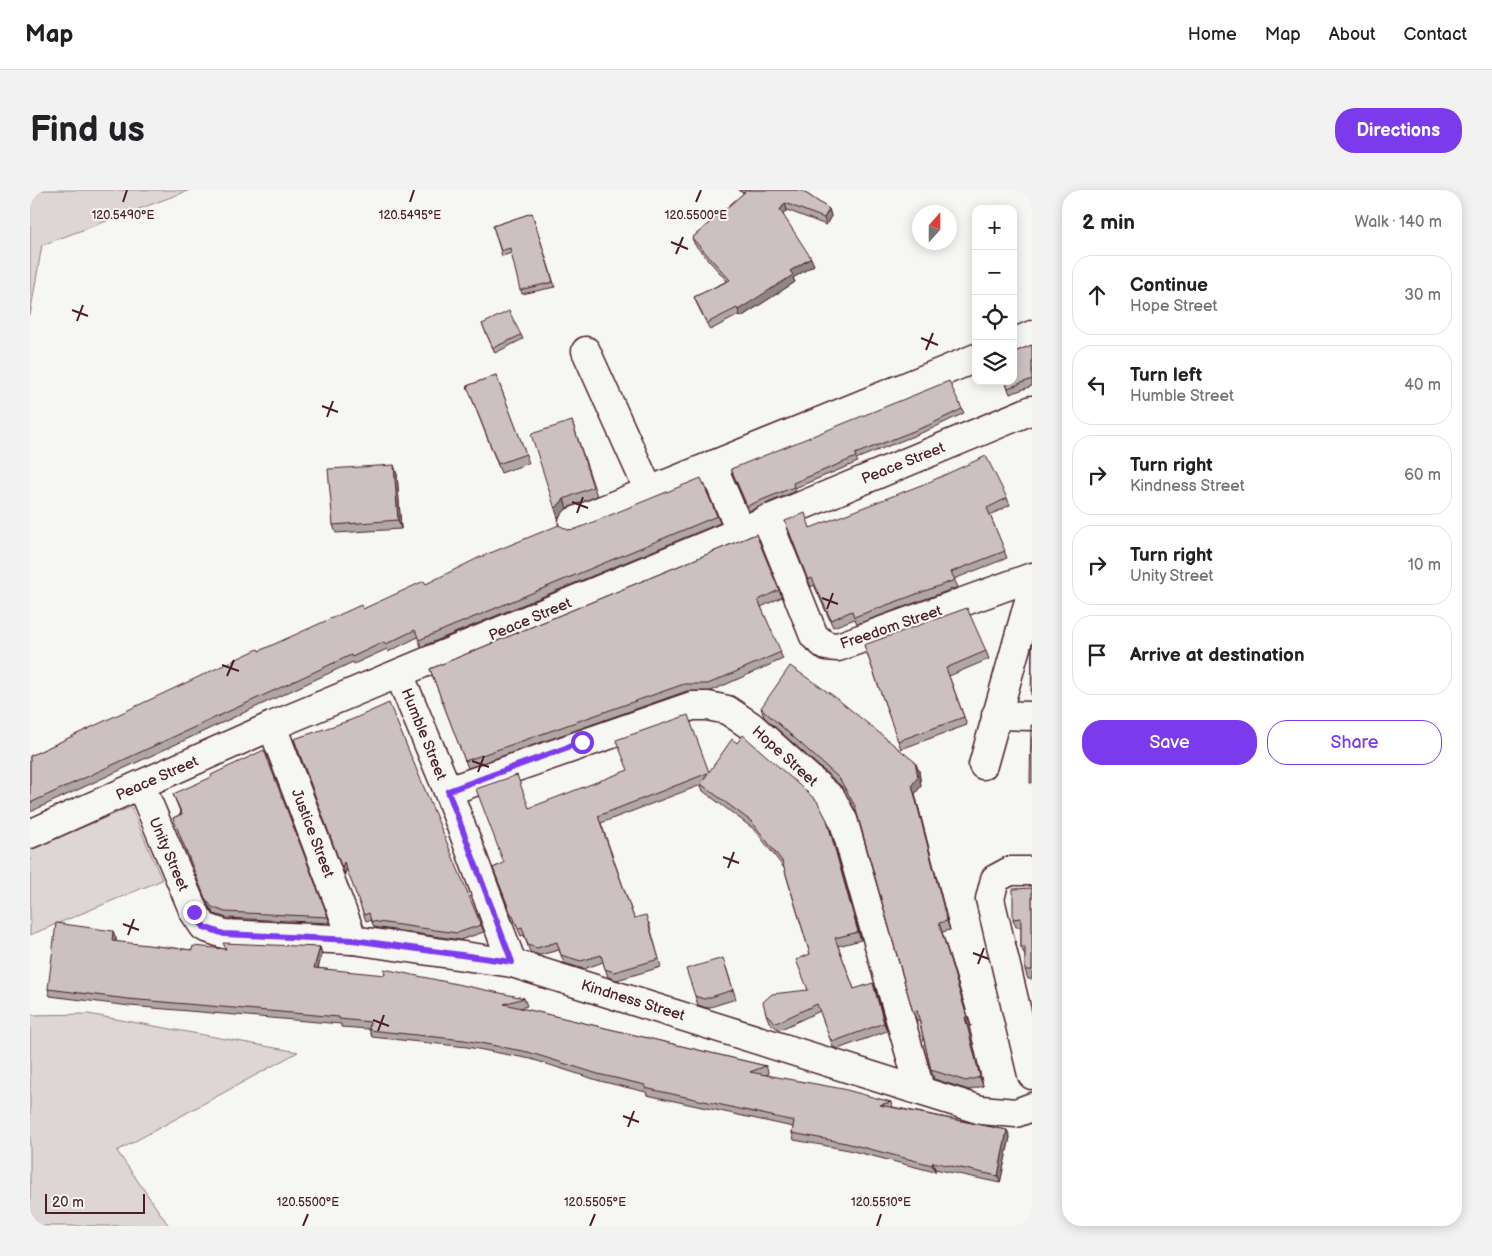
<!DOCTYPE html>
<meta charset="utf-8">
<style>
:root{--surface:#fff;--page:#f2f2f2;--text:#202124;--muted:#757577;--line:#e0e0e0;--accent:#7c3aed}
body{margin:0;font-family:"Balsamiq Sans",sans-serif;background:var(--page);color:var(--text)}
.controls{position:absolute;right:15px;top:15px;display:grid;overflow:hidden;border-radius:10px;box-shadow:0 2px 12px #0003}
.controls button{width:45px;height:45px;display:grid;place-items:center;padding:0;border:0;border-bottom:1px solid var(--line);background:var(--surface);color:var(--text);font:25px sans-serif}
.compass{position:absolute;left:882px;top:15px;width:45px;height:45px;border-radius:50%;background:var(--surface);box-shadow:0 2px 12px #0003;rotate:21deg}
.scale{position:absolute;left:15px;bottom:12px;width:100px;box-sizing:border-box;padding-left:5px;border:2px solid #4a1f2b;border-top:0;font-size:14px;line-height:18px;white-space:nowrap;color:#4a1f2b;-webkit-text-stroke:4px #f6f6f2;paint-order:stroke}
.stop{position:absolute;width:15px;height:15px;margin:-11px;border:4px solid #7c3aed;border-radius:50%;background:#fff}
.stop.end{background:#7c3aed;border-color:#fff;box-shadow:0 1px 5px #0008}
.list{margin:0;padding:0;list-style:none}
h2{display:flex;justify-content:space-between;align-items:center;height:65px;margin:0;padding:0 20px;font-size:21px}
h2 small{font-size:16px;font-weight:400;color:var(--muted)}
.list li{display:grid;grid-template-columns:32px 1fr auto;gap:15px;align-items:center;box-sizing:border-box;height:80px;margin:0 10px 10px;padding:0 10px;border:1px solid var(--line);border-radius:20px}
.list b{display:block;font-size:19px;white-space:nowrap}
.list p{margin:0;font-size:16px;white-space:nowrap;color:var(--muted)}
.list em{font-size:16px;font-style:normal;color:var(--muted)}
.actions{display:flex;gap:10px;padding:15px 20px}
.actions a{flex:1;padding:11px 0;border:1px solid var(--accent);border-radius:20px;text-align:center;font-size:18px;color:var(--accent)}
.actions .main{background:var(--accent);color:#fff}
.icon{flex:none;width:28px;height:28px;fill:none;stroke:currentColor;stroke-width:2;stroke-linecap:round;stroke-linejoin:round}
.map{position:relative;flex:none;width:1002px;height:1036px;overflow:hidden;border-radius:20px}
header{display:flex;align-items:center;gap:30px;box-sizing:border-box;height:70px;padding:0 25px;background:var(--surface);border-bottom:1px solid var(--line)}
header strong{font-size:24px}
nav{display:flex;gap:28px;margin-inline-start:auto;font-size:18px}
.intro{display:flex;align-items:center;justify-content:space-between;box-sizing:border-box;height:120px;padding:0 30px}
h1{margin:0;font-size:35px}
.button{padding:12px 22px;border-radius:20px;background:var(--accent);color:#fff;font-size:18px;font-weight:700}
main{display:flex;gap:30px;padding:0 30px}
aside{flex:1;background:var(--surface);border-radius:20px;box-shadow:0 2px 12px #0003}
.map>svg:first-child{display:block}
</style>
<header>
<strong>Map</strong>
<nav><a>Home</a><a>Map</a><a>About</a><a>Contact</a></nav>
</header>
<div class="intro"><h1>Find us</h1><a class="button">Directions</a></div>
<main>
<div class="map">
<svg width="1002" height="1036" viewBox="0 0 1002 1036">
<rect width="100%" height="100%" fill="#f6f6f2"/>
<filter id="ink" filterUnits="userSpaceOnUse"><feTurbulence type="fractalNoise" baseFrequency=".02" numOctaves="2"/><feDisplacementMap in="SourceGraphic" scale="10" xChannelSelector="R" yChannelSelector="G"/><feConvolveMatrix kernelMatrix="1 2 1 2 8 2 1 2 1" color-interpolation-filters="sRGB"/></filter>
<g filter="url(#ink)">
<g fill="#ddd6d5" stroke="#947a80">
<path d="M0 0H160L12 55 0 125Z"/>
<path d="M101 617 132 690 0 745V659Z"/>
<path d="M58 824 268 862 87 961 139 1036H0V825Z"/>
</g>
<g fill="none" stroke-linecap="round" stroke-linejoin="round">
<g stroke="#4a1f2b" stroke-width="31">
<g id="minor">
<path d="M983 153 1002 145"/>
<path d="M556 161 619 301"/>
<path d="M682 275 710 340"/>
<path d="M737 329 784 446 796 456 808 457 1002 387"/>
<path d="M543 332 946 168"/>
<path d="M369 484 418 601 482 773"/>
<path d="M966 525 1002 526"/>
<path d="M242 536 323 750"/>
<path d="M953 575 1002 400"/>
<path d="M111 596 164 722 174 737 194 744 323 750 482 773 951 920 986 923 1002 917"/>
<path d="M418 601 662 516H678L697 520 721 536 802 609 814 632 890 899"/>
<path d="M0 644 242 536 1002 220"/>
<path d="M1002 681H980L965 689 960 709 1002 885"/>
</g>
</g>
<use href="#minor" stroke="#f6f6f2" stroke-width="28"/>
</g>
<g fill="#afa6a5" stroke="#4a1f2b">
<path d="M709 0H771L799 19 801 26 796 35 757 20 753 25 784 75 763 88 765 92 711 127 709 125 680 140 667 114 664 107 697 91 665 55 662 48 714 3 709 1Z"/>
<path d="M502 23 525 97 492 104 482 63 472 66 463 36Z"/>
<path d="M452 134 491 145 493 149 465 163Z"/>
<path d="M1002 155V196L980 204 975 191 987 161Z"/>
<path d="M466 185 499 273 471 283 437 196Z"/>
<path d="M932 219 934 223 901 239 826 269 828 272 765 298 766 301 719 321 701 279Z"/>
<path d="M542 231 567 306 537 318 528 328Z"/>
<path d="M367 284 371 339 306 343 303 335Z"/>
<path d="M977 308 980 315 960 325 977 368 924 389 928 397 827 434 825 429 803 437 784 395 781 397 755 331 780 338Z"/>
<path d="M687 326 690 333 391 457 388 447 358 462 357 459 324 474 323 472 0 622V566L229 461 396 394 538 340Z"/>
<path d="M726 344 752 407 731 417 753 469 681 501H657L438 578 400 479Z"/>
<path d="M834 455 956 461 959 469 919 486 937 535 871 559Z"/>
<path d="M731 518 885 572 889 581 891 596 885 604 920 740 912 742 941 836H939L953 896 939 900 904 889 901 880 889 830 887 831 883 822 826 622 812 597 734 527Z"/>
<path d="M264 549 451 735 454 742 430 750 344 737 341 730 336 731 317 678 315 684Z"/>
<path d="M679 582 797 630 831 750 808 756 824 799 846 800 857 841 808 859 803 857 790 821 749 840 739 832 736 824 778 800 780 764 754 678 725 640 673 601 671 595 571 633 604 728 619 733 631 777 587 790 578 787 573 772 554 779 534 773 529 760 510 765 500 762 494 745 491 746 485 732H483L463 678 474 673 499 618Z"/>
<path d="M143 604 298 727 300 733 197 728 184 724 178 715 143 628 151 624Z"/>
<path d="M1002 698V789H998L995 780V766L991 757V737H986L983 729Z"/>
<path d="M86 748V752L162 760 290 757 292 764 288 778 494 808 497 816 490 818 736 876 739 884 735 885 861 912 863 917 977 940 980 947 970 993 905 979V982L819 960 764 950 762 943 763 937 617 905 616 902 570 891 501 869 437 857 342 847 339 839 311 837V834L100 816 20 806 18 799Z"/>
<path d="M696 777 706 809 677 818 668 815 665 806Z"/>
</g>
<g fill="#8f8786" stroke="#4a1f2b">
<path d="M755 13 757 20 752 26 750 20Z"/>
<path d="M799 19 801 26 796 35 794 28Z"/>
<path d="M781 68 784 75 763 88 765 92 711 127 708 120 760 81Z"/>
<path d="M364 275 367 284 371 339 368 330Z"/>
<path d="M534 309 537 318 528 328 525 319Z"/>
<path d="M885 572 889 581 891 596 885 604 920 740 917 731 882 595Z"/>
<path d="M797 630 799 638 831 750 828 742Z"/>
<path d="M314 672 317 678 315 684 312 678Z"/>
<path d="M909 733 912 742 941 836 937 827Z"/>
<path d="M83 741 86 748 85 758 82 751Z"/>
<path d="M290 757 292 764 286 785 284 778Z"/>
<path d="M843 793 846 800 857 841 854 833Z"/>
<path d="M935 827 939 836 953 896 950 887Z"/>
<path d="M977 940 980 947 970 993 968 986Z"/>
<path d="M903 972 905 979V982L902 975Z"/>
</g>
<g fill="#ccc1c0" stroke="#4a1f2b">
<path d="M717 0H771L799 19 794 28 755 13 750 20 781 68 760 81 763 85 708 120 707 118 677 133 664 107 700 90 662 48Z"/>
<path d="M502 23 523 92 490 100 480 58 471 61 463 36Z"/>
<path d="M479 121 491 145 463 158 452 134Z"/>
<path d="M1002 155V189L978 198 975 191H983V162L987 161Z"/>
<path d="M466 185 496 264 468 274 437 196Z"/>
<path d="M919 191 932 219 899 235 825 264 826 267 763 293 764 297 717 316 701 279Z"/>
<path d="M542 231 563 297 534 309 525 319 501 244Z"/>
<path d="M956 266 977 308 957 318 975 361 921 382 925 390 824 427 822 421 801 430 782 388 778 390 755 331 775 323 780 338 899 292Z"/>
<path d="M364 275 368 330 303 335 298 279Z"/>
<path d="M671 288 687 326 389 450 385 440 356 454 354 452 322 467 321 465 0 613V566L228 459 229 461 331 415 333 419 394 391 396 394 448 368 529 335 538 340 546 339Z"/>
<path d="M726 344 749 400 728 410 751 462 678 494H654L435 571 400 479Z"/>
<path d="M937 418 956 461 916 478 934 527 868 551 834 455Z"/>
<path d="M1002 454V505H1001Z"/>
<path d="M760 476 805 507 885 572 888 587 882 595 917 731 909 733 937 827H935L950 887 936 891 901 880 887 820 883 822 825 616 809 588 731 518Z"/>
<path d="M359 513 451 735 427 743 341 731 339 723 334 725 314 672 312 678 264 549 321 530Z"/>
<path d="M658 525 679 582 702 549 707 553 713 545 787 611 797 630 828 742 805 748 824 799 843 793 854 833 805 851 800 849 787 814 746 833 736 824 733 812 742 804 778 800 766 770 780 764 752 671 722 632 671 594 678 583 568 626 604 728 616 725 629 769 584 782 575 779 571 765 551 771 531 765 527 752 507 758 498 755 492 737 488 738 482 724H481L463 678 474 673 446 599 487 585 499 618 598 580 586 550Z"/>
<path d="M1001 535H1002V593H1000Z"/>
<path d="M234 560 298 727 195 722 182 717 175 708 143 628 152 624 143 604 182 587 181 585Z"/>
<path d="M1002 698V780H995V757H991V728L983 729V699Z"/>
<path d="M26 733 83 741 82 751 162 760 163 756 196 759 193 753 290 757 284 778 355 785 354 779 494 808 474 814 736 876 720 882 813 899 861 912 850 915 977 940 968 986 903 972 902 975 816 953 762 943 764 931 615 898V895L568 884 498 862 434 850 339 840 340 832 309 829V827L98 809 18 799Z"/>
<path d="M693 768 703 800 674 809 665 806 656 779Z"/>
</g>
</g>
<g fill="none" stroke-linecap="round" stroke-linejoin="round" filter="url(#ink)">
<path stroke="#7c3aed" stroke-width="6" d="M164 722 174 737 194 744 323 750 482 772 418 601 552 552"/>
</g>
<path fill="none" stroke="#4a1f2b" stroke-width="2" d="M93 12 97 0M380 12 384 0M666 12 671 0M641 52 658 59M646 64 653 47M42 120 58 126M47 131 53 115M891 148 908 155M896 160 903 143M292 216 308 222M297 227 303 211M542 312 558 318M547 323 553 307M792 408 808 414M797 419 803 403M192 475 209 481M197 486 204 470M442 571 459 577M448 582 454 566M693 667 709 673M698 678 704 662M93 734 109 740M98 745 104 729M943 763 959 769M948 774 954 758M343 830 359 836M348 841 354 825M593 926 609 932M598 937 604 921M273 1036 278 1024M560 1036 565 1024M847 1036 851 1024"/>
<g text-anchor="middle" stroke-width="4" stroke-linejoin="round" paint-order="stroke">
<g font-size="15" fill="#4a1f2b" stroke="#f6f6f2">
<text transform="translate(873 273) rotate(-22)" y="5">Peace Street</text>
<text transform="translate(500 429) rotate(-23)" y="5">Peace Street</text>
<text transform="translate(861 437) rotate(-19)" y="5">Freedom Street</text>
<text transform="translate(394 544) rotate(68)" y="5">Humble Street</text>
<text transform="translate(755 566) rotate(42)" y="5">Hope Street</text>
<text transform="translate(127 588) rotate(-24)" y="5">Peace Street</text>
<text transform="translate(283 643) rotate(69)" y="5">Justice Street</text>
<text transform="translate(139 664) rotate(67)" y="5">Unity Street</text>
<text transform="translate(603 810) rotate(17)" y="5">Kindness Street</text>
</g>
</g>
<g font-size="12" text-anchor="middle" fill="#4a1f2b" stroke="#f6f6f2" stroke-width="4" stroke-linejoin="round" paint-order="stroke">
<text x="93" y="29">120.5490°E</text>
<text x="380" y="29">120.5495°E</text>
<text x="666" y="29">120.5500°E</text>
<text x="278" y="1016">120.5500°E</text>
<text x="565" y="1016">120.5505°E</text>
<text x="851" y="1016">120.5510°E</text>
</g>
</svg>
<div class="controls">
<button>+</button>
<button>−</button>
<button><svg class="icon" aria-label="locate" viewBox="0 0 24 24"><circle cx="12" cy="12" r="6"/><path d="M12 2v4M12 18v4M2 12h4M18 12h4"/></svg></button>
<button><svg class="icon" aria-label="layers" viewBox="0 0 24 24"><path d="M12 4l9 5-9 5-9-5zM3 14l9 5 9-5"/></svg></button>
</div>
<svg class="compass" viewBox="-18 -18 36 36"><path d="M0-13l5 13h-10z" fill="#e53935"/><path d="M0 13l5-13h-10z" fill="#757577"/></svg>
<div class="scale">20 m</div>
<div class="stop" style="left:552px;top:552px"></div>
<div class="stop end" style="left:164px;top:722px"></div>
</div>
<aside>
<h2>2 min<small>Walk · 140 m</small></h2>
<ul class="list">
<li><svg class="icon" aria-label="ahead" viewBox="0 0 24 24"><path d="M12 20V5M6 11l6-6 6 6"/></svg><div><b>Continue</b><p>Hope Street</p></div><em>30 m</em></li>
<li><svg class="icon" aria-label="left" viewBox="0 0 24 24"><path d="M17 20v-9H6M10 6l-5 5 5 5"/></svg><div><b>Turn left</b><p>Humble Street</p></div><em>40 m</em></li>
<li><svg class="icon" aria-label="right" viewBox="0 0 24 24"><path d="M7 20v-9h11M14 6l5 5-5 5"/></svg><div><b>Turn right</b><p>Kindness Street</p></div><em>60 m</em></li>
<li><svg class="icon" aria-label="right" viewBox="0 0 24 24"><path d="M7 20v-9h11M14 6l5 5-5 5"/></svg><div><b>Turn right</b><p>Unity Street</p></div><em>10 m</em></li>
<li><svg class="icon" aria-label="arrive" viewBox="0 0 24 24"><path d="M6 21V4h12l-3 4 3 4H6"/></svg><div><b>Arrive at destination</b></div></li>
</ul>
<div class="actions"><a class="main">Save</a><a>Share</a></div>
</aside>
</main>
